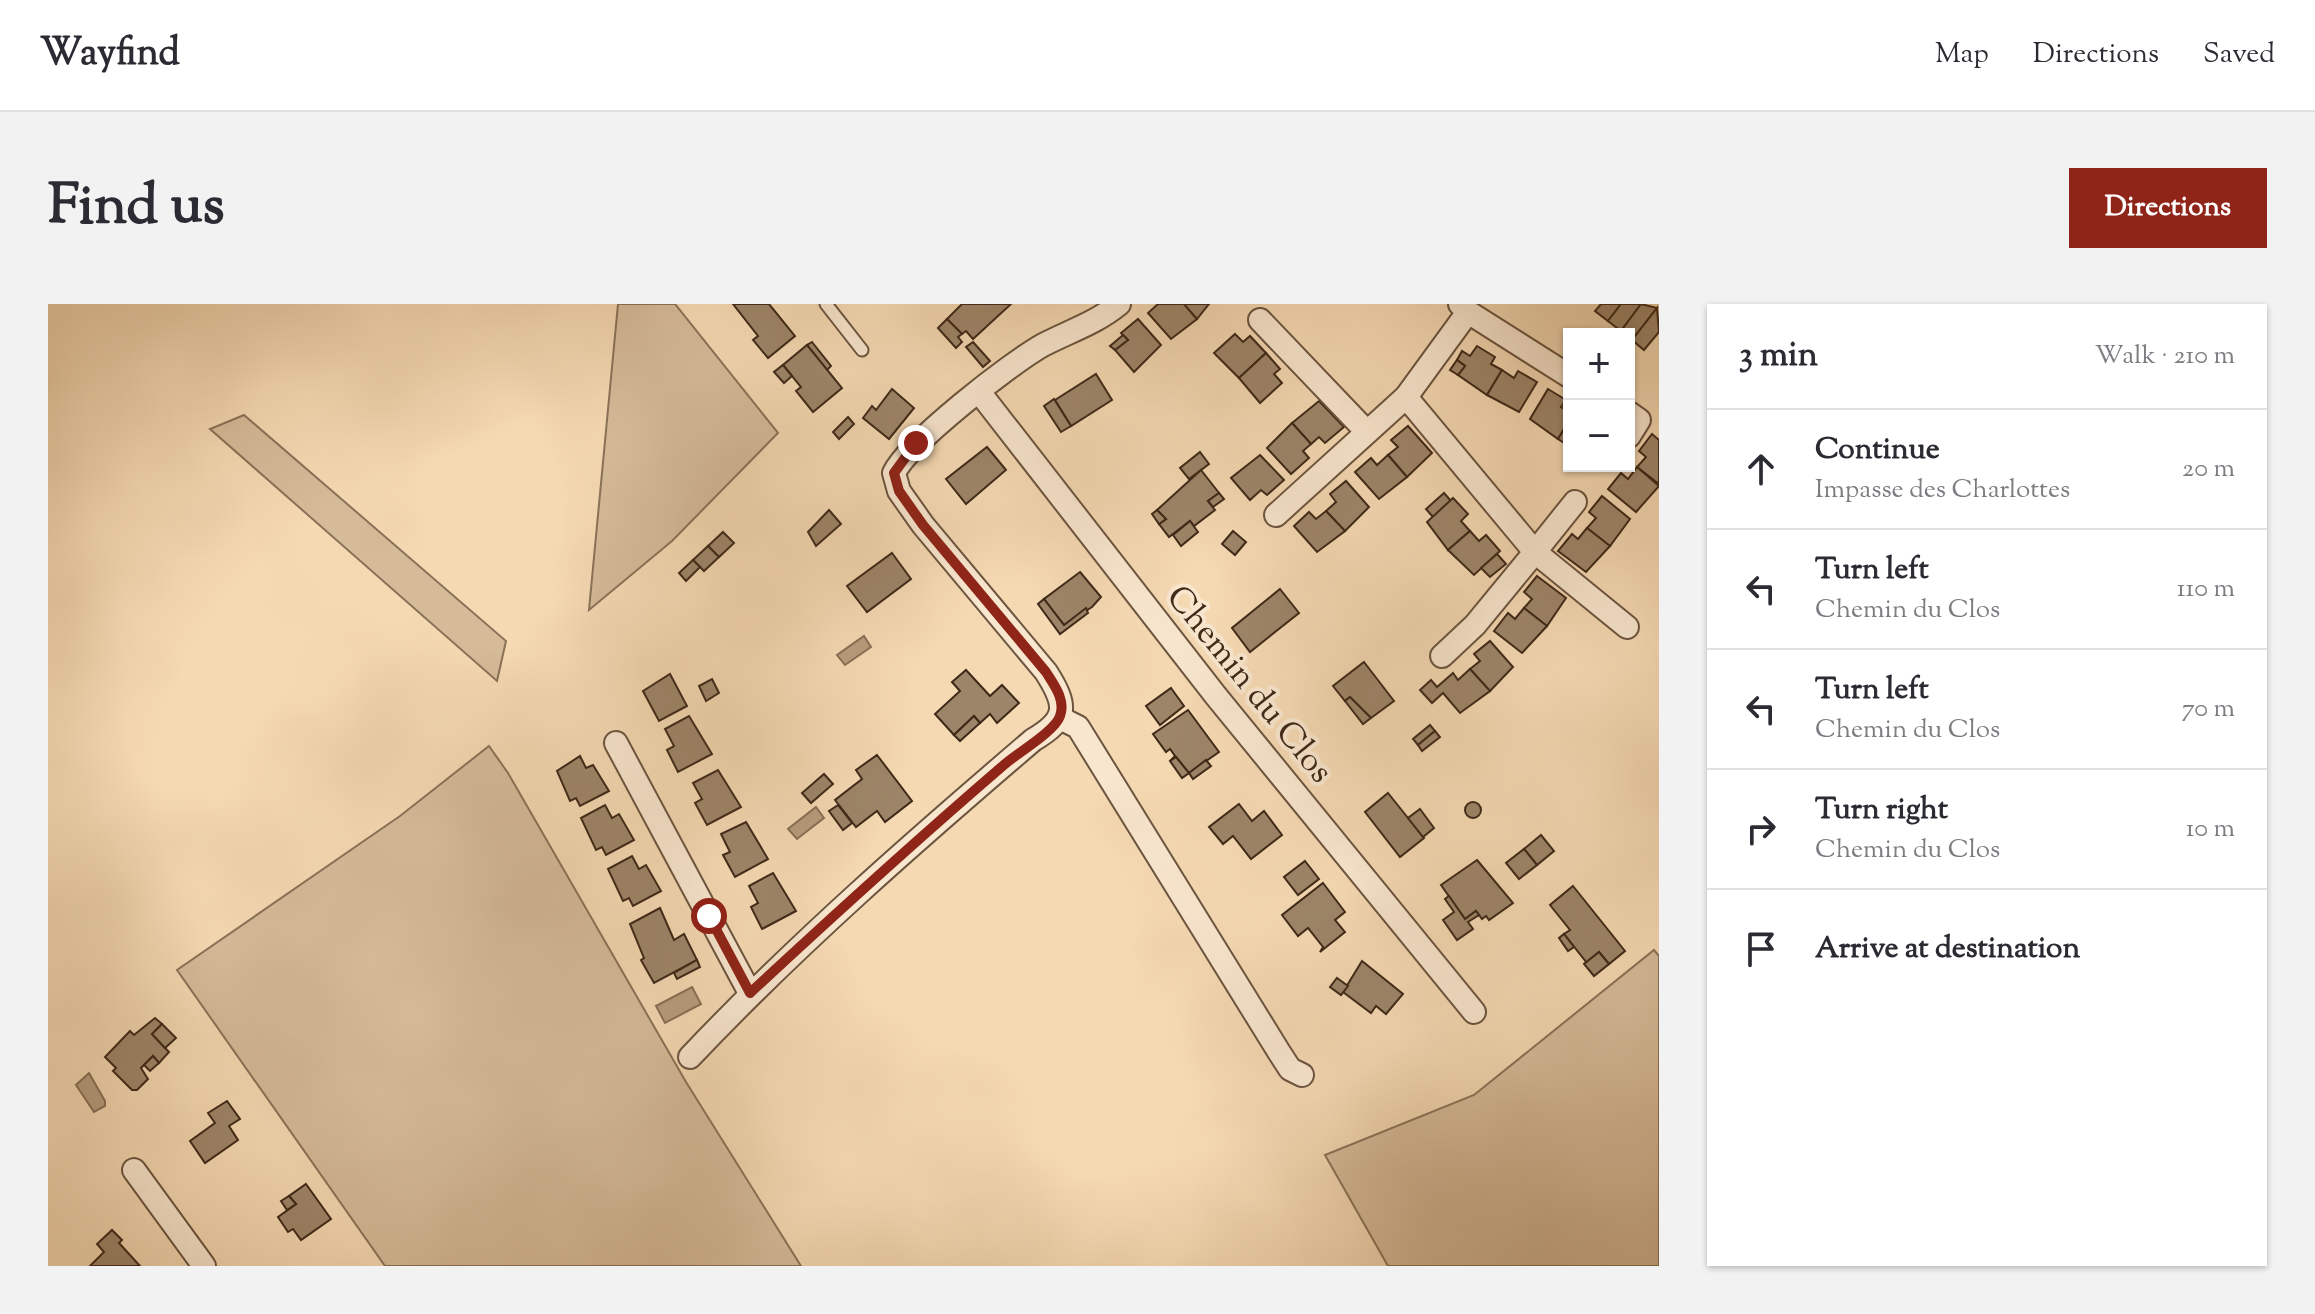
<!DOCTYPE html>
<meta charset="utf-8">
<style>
:root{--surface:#fff;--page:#f2f2f3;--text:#2b2b33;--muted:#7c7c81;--line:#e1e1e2;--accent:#8f2418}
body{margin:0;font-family:"Sorts Mill Goudy",serif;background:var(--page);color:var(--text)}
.controls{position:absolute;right:24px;top:24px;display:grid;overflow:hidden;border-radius:0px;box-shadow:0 2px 6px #0004}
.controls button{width:72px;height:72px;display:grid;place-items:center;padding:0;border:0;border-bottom:2px solid var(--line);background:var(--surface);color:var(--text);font:40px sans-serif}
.stop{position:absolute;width:24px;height:24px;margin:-18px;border:6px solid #8f2418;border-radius:50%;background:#fff}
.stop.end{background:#8f2418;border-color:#fff;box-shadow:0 2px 8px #0008}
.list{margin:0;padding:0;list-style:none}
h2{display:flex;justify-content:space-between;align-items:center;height:104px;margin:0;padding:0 32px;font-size:34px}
h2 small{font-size:26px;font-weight:400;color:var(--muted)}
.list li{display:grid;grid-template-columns:52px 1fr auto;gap:24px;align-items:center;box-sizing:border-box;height:120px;padding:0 32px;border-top:2px solid var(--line)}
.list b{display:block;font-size:30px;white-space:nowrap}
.list p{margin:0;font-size:26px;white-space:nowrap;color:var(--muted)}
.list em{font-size:26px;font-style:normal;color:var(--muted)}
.icon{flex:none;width:44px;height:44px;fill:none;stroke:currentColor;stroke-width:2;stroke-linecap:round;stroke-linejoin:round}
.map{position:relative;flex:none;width:1611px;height:962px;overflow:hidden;border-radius:0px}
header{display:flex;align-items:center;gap:48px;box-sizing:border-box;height:112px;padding:0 40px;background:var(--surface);border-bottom:2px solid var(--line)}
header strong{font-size:38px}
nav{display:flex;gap:44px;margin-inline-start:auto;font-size:28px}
.intro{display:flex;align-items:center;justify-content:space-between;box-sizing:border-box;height:192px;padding:0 48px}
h1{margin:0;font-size:56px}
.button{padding:20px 36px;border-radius:0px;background:var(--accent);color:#fff;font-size:28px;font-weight:700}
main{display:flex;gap:48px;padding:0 48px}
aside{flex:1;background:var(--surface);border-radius:0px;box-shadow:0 2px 6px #0004}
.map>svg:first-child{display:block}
</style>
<header>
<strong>Wayfind</strong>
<nav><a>Map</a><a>Directions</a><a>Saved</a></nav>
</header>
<div class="intro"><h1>Find us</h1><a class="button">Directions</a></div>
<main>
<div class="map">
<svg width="1611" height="962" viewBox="0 0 1611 962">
<rect width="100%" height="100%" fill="#f5d9b3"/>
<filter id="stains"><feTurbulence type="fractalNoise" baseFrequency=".0025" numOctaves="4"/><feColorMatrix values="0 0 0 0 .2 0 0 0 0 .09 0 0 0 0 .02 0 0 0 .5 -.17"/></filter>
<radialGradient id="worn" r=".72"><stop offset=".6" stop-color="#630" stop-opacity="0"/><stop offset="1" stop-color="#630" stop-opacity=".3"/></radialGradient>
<g fill="#d6bb99" stroke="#8a7258" stroke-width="2">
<path d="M570 0H627L730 129 624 237 541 306Z"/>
<path d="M196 111 458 337 449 377 162 125Z"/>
<path d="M441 442 460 469 638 778 753 962H337L129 666 352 512Z"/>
<path d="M1606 646 1611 652V962H1340L1277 851 1426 791Z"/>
</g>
<g fill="#b79d7e" stroke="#876f55" stroke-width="2">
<path d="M816 332 823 343 797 361 789 351Z"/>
<path d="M768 503 776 514 749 535 740 525Z"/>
<path d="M644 683 653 700 617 719 608 702Z"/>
<path d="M41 769 57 797V802L46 808 28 781Z"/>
</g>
<g fill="#9d8569" stroke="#3e2918" stroke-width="2">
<path d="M685 0H721L747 32 720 54 705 36 710 32Z"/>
<path d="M914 0H963L925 35 918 27 914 30 899 15Z"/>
<path d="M1110 0H1136L1149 15 1123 35 1100 9Z"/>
<path d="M1136 0H1161L1149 15Z"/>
<path d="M1553 0H1573L1560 17 1547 7Z"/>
<path d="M1573 0H1593L1573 27 1560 17Z"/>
<path d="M1593 0 1609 4 1584 36 1581 30 1573 27Z"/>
<path d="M1609 4 1611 28 1596 46 1584 36Z"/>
<path d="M899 15 914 30 910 33 914 38 908 44 890 24Z"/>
<path d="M1090 15 1113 41 1086 68 1067 46 1080 36 1073 29Z"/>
<path d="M1187 30 1195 38 1202 32 1218 49 1191 74 1166 49Z"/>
<path d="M1075 31 1080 36 1067 46 1062 42Z"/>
<path d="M764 38 783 62 779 66 759 41Z"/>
<path d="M925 38 942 57 935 63 918 43Z"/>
<path d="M759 41 794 84 765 108 748 87 753 83 735 61Z"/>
<path d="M1429 42 1447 53 1443 60 1454 66 1439 91 1410 71 1417 62 1409 56 1414 47 1422 52Z"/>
<path d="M1218 49 1232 65 1226 70 1234 79 1212 99 1191 74Z"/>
<path d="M1409 56 1417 62 1410 71 1402 66Z"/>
<path d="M735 61 744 72 736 79 726 68Z"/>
<path d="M1454 66 1466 74 1470 67 1489 78 1471 108 1439 91Z"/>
<path d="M1048 70 1064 96 1023 122 1007 96Z"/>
<path d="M844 85 866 104 841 135 815 114 824 102 828 106Z"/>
<path d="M1500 85 1518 96 1513 103 1521 108V117L1510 135 1482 115Z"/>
<path d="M1006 95 1023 122 1013 128 996 102Z"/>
<path d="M1271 97 1296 123 1277 139 1271 133 1263 140 1244 119Z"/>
<path d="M800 113 806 120 791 135 785 128Z"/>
<path d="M1521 117V142L1510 135Z"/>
<path d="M1244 119 1263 140 1255 147 1261 154 1243 170 1219 144Z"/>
<path d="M1360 122 1384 149 1359 173 1340 151 1350 143 1343 136Z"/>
<path d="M1604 130 1611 136V180L1589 163 1598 153 1591 147Z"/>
<path d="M939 143 958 166 918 200 898 175Z"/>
<path d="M1152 148 1161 160 1141 175 1132 164Z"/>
<path d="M1212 151 1236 176 1219 191 1213 186 1202 196 1183 174Z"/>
<path d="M1340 151 1359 173 1331 195 1307 168 1323 154 1329 161Z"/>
<path d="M1589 163 1611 182 1588 208 1560 185 1573 169 1580 175Z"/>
<path d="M1153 166 1171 189 1160 197 1167 206 1146 222 1142 217 1121 233 1111 220 1118 215 1109 206Z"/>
<path d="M1298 177 1321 203 1297 227 1278 207 1288 198 1282 190Z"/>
<path d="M1171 189 1176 195 1165 203 1160 197Z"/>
<path d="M1396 189 1403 197 1385 213 1378 205Z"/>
<path d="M1554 192 1582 215 1562 242 1539 224 1548 214 1541 208Z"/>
<path d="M1405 194 1420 210 1413 217 1422 227 1400 246 1379 218Z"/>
<path d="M781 206 793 220 768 242 760 228Z"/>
<path d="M1109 206 1118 215 1111 220 1104 210Z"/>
<path d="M1278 207 1297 227 1269 248 1246 222 1261 208 1268 215Z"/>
<path d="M1142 217 1150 228 1133 242 1125 231Z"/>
<path d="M1539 224 1562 242 1538 268 1510 247 1524 230 1530 235Z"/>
<path d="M1185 227 1198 238 1187 251 1174 240Z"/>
<path d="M1422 227 1431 237 1438 231 1452 247 1426 271 1400 246Z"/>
<path d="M675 228 686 239 671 253 660 242Z"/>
<path d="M660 242 671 253 656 267 645 256Z"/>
<path d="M844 249 863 275 819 308 799 282Z"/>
<path d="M1449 250 1458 260 1442 273 1433 264Z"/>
<path d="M645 256 652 263 638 277 631 269Z"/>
<path d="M1032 268 1053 293 1044 303 1016 321 996 295Z"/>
<path d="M1489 272 1518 294 1499 322 1476 304 1484 295 1476 288Z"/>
<path d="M1232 285 1251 309 1202 348 1184 324Z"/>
<path d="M996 295 1016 321 1038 304 1040 309 1012 330 990 300Z"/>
<path d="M1476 304 1499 322 1474 349 1446 327 1460 309 1467 315Z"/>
<path d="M1442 337 1465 363 1442 387 1422 365 1432 357 1426 350Z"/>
<path d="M1316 358 1346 397 1323 414 1302 393 1297 397 1285 382Z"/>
<path d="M1422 365 1442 387 1412 409 1395 389 1384 399 1372 386 1383 376 1389 383 1405 369 1410 376Z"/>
<path d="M918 366 942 392 954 381 971 399 949 419 942 410 932 419 926 412 906 431 887 410 912 387 904 378Z"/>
<path d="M622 370 639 402 611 417 595 387Z"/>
<path d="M664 375 671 389 658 397 651 382Z"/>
<path d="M1123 384 1136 402 1112 421 1098 402Z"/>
<path d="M1302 393 1323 414 1315 420 1297 397Z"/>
<path d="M1140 406 1171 448 1141 469 1128 453 1122 457 1127 452 1122 445 1118 448 1105 430Z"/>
<path d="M641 412 664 450 630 468 619 446 626 442 617 425Z"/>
<path d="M926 412 932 419 912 437 906 431Z"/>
<path d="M1382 421 1387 427 1370 441 1365 435Z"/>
<path d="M1387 427 1392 433 1374 447 1370 441Z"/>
<path d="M829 451 864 497 837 518 829 507 808 523 787 496 814 475 808 466Z"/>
<path d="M532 452 538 464 545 461 561 487 532 502 528 494 522 497 509 467Z"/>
<path d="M1128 453 1141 469 1134 474 1122 457Z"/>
<path d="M1158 456 1163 462 1145 475 1141 469Z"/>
<path d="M670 466 693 503 659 521 647 499 654 495 645 479Z"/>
<path d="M776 470 785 480 763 499 754 489Z"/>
<path d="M1340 489 1376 534 1352 553 1317 508Z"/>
<circle cx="1425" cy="506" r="8"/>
<path d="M1191 500 1204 517 1216 507 1234 531 1203 555 1185 532 1175 540 1161 523Z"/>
<path d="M557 501 564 514 571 510 586 536 558 551 554 543 548 546 533 514Z"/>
<path d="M790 501 804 519 795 526 781 507Z"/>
<path d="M1372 505 1386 524 1375 533 1360 514Z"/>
<path d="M698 518 720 555 687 573 675 551 682 548 673 530Z"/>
<path d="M1493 531 1506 547 1489 561 1476 545Z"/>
<path d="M1476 545 1489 561 1471 575 1458 559Z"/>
<path d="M584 552 591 565 598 561 613 587 585 602 581 594 575 597 560 565Z"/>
<path d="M1429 556 1465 599 1441 616 1438 612 1434 615 1428 607 1417 615 1393 581Z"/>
<path d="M1257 557 1271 575 1250 591 1236 573Z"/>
<path d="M725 569 748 607 714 625 703 603 710 599 701 582Z"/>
<path d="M1275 579 1297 608 1287 616 1297 628 1272 648 1275 643 1260 624 1250 632 1234 611Z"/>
<path d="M1525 582 1577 647 1561 660 1551 648 1539 659 1516 630 1522 626 1502 601Z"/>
<path d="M1401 592 1417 615 1428 607 1431 611 1420 618 1425 625 1409 636 1395 616 1406 608 1397 595Z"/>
<path d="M612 604 626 636 636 630 649 656 606 679 593 656 596 654 582 620Z"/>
<path d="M1516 630 1526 643 1520 647 1511 634Z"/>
<path d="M1551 648 1561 660 1546 672 1536 660Z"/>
<path d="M649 656 652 663 629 675 626 669Z"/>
<path d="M1314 657 1355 690 1338 710 1328 702 1323 709 1295 688Z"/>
<path d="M1289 674 1300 682 1293 691 1282 683Z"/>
<path d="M107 714 114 720 104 730 121 748 111 759 105 752 93 764 100 775 89 786H84L65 767 68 764 57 753 82 727 86 731Z"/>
<path d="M114 720 128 734 117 744 104 730Z"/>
<path d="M105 752 111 759 102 767 96 761Z"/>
<path d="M179 797 192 815 181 822 190 836 157 859 142 837 167 819 160 809Z"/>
<path d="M258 880 283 915 253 936 245 925 240 928 230 913 248 900 241 892Z"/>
<path d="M241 892 248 900 239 906 233 897Z"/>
<path d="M64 926 74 936 71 939 92 962H42L56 948 49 940Z"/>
</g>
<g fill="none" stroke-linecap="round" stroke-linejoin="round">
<g stroke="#6c553f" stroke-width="15">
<path id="service" d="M778 0 814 46"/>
</g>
<g stroke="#6c553f" stroke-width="26">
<g id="minor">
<path d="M1420 8 1521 72"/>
<path d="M1212 16 1319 128"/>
<path d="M932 89 1168 392 1426 708"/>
<path d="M1358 93 1487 248 1427 321 1394 352"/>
<path d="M1581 109 1591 116 1581 132"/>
<path d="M1527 198 1487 248 1579 323"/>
<path d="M1228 211 1358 93 1420 8 1412 0"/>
<path d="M1012 414 1030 423 1231 748 1242 765 1254 771"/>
<path d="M568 439 702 689"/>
<path d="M642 753C749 640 867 537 985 436 1021 415 1019 401 998 368L875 221 851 187 846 169C861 138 963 59 995 41 1022 27 1048 19 1071 0"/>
<path d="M86 866 156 962"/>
</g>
</g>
<use href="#service" stroke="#f8e6ce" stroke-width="11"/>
<use href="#minor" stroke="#f8e6ce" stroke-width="22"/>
</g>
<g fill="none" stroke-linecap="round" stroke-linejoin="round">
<path stroke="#8f2418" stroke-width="10" d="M661 612 702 689C786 611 871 534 957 460 971 448 1007 427 1012 412 1018 396 1006 381 998 368L875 221 851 187 846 169 868 139"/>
</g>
<g text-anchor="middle" stroke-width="8" stroke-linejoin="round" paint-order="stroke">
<g font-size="34" fill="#3e2918" stroke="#f8e6ce">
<text transform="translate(1203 379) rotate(51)" y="12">Chemin du Clos</text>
</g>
</g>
<rect width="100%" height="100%" filter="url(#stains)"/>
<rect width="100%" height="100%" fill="url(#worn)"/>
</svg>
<div class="controls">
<button>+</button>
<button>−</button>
</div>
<div class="stop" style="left:661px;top:612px"></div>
<div class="stop end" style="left:868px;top:139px"></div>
</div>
<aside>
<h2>3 min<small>Walk · 210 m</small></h2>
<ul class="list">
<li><svg class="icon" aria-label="ahead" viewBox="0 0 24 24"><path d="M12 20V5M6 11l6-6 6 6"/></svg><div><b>Continue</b><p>Impasse des Charlottes</p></div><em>20 m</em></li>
<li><svg class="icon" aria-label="left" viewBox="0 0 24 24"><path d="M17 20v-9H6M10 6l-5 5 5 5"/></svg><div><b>Turn left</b><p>Chemin du Clos</p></div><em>110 m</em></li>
<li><svg class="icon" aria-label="left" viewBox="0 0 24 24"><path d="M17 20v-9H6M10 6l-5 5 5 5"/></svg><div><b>Turn left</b><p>Chemin du Clos</p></div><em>70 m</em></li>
<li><svg class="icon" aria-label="right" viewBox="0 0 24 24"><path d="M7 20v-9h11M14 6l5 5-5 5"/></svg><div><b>Turn right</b><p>Chemin du Clos</p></div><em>10 m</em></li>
<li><svg class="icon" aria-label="arrive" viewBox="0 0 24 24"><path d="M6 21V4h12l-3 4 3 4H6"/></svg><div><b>Arrive at destination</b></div></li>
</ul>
</aside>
</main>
